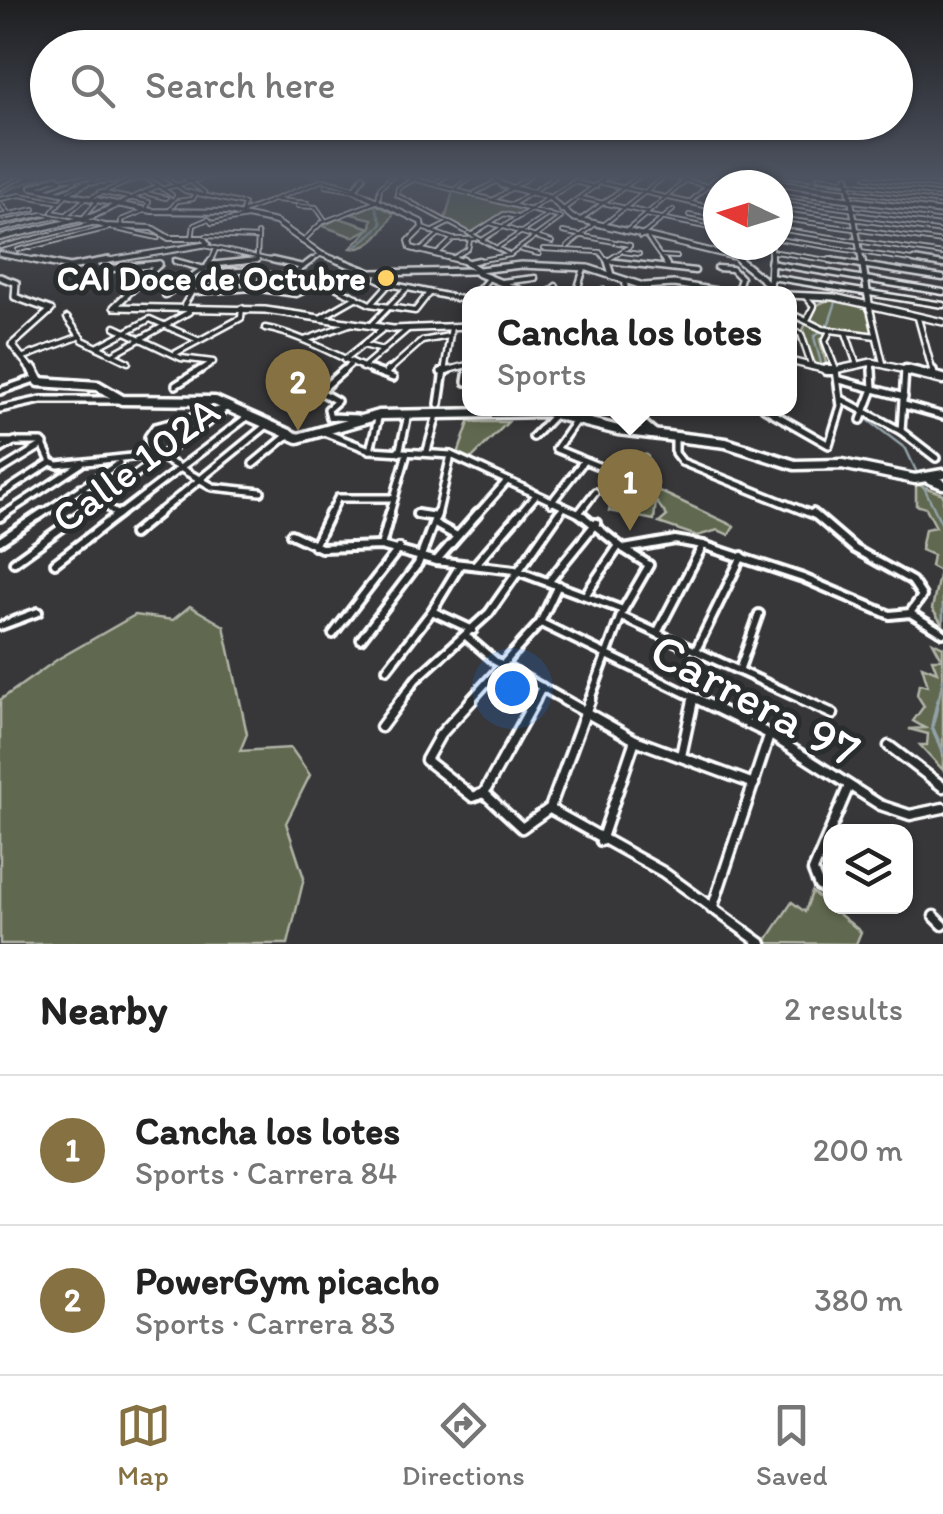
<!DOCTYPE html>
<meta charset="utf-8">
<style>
:root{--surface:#fff;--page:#f6f6f6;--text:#222;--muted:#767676;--line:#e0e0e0;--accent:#857141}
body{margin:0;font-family:Itim,sans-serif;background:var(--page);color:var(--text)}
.controls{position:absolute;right:30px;bottom:30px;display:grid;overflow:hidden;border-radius:20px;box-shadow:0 2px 8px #0004}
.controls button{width:90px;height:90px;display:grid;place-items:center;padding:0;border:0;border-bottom:2px solid var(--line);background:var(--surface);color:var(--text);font:50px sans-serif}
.compass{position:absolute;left:703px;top:170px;width:90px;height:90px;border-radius:50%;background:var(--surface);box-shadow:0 2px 8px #0004;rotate:274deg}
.you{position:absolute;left:512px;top:688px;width:35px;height:35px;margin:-25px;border:8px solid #fff;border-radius:50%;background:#1a73e8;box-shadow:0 0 0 15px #1a73e833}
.badge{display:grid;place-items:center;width:65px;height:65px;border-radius:50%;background:var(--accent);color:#fff;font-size:32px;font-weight:700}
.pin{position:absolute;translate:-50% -82px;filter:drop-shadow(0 2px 5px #0008)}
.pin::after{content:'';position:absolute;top:52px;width:35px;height:30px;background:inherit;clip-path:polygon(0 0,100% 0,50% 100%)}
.popup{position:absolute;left:462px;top:286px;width:335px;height:130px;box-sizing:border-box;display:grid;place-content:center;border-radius:20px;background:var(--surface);filter:drop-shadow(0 2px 8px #0005);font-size:32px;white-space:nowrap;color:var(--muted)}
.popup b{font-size:38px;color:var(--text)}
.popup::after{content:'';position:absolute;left:50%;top:100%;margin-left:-20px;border:20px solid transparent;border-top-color:var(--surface)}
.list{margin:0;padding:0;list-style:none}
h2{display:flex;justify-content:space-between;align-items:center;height:130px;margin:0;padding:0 40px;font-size:42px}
h2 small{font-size:32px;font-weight:400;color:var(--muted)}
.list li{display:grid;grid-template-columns:65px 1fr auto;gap:30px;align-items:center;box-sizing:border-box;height:150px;padding:0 40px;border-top:2px solid var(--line)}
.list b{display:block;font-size:38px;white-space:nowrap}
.list p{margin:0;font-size:32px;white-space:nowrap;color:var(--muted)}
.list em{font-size:32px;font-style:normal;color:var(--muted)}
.icon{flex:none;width:55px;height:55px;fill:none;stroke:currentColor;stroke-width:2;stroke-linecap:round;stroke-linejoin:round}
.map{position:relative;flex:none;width:943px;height:944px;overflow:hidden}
.search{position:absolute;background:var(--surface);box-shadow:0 2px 8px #0004;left:30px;right:30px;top:30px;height:110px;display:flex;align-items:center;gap:25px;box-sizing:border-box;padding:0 35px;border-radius:55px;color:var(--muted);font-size:38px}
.sheet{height:430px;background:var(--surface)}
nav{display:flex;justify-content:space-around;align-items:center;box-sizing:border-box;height:140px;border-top:2px solid var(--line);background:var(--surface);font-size:28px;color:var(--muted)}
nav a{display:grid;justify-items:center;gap:5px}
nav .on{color:var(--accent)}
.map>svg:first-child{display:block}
</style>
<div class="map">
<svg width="943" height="944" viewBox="0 0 943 944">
<rect width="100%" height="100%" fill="#37373a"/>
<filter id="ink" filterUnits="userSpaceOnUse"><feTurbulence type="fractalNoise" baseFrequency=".01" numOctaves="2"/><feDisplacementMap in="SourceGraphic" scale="20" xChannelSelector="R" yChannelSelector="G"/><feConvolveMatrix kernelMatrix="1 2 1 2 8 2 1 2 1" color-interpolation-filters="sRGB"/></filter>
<g filter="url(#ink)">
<path fill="#474348" d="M415 181 453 191 445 220 396 192Z"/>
<g fill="#60684f" stroke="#b0b4a7" stroke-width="2.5">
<path d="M453 191 529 210 520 217 503 212 471 234 445 220Z"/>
<path d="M375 204 394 213C385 229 371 251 351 248L370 228 353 237 323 226 339 218 371 228 372 219 351 214Z"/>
<path d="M834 297 870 309 876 336 830 331 820 340 828 370 817 367 801 334 815 306Z"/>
<path d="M469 422H508L469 461 458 454Z"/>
<path d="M632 453 647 455 651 464 642 480 646 497 610 489 614 475 611 457 631 460Z"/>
<path d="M916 484 943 494V625L932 609 940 571 931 566 933 555 921 550 925 529 936 527 926 508 916 505Z"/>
<path d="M646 485 734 526 729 535 718 530 697 536 659 523 667 516 656 501 654 520 609 511 612 492 653 501Z"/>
<path d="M190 606 224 626 247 734 240 751 291 748 310 775 286 823 304 878 288 944H0V700L58 659 135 615 173 620Z"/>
<path d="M933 642 943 647V770L920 745H927L928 734 909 729 925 728 913 721 924 706 917 695 919 684 928 686 922 666 937 672 932 659H942Z"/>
<path d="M812 892 861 932 856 944 765 943 792 902 805 912Z"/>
</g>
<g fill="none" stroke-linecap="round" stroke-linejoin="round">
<g stroke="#91a1a7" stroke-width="2.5">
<path d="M0 180 6 177"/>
<path d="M609 181 618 177"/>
<path d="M0 193 42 177"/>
<path d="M355 248 382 224 375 206"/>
<path d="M822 367 814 337 829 323 836 302"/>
<path d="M851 410 859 414"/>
<path d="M868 420 906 449 918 475"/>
<path d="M922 483 943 527"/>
<path d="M943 606V619"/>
<path d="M938 702 943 680"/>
</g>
<path stroke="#91a1a7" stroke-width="4" d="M938 700 932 727 943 752"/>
<g stroke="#fff" stroke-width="6">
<g id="street-far4">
<path d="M145 177 172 195"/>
<path d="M164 177 185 191 244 204 242 212"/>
<path d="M184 177 205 193"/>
<path d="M406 177 561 218"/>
<path d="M671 177 708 186"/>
<path d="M818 177 847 181"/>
<path d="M866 177 943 187"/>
<path d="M913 177 943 181"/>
<path d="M776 178 848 187"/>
<path d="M53 179 124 177"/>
<path d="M96 179 67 194 52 212 83 218 98 200"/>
<path d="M575 182 596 187"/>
<path d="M92 183 116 180"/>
<path d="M434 183 445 177"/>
<path d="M603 183 718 209"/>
<path d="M848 183 943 195"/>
<path d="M326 186 356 191"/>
<path d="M0 188 22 177"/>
<path d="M40 189 61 181"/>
<path d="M162 189 208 177"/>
<path d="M456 189 472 177"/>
<path d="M49 191 75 181"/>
<path d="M849 191 943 203"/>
<path d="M99 192 149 202 146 210 121 220V226"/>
<path d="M59 193 86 182"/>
<path d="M146 193 166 198"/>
<path d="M475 193 497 181"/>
<path d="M397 195 510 255"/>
<path d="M397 195 398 188 415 179"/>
<path d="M89 198 140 177"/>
<path d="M581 198 648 213"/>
<path d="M0 199 20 195 59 202"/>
<path d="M778 199 943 222"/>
<path d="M277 200 308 203"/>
<path d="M493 200 529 177"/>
<path d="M690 202 717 177"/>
<path d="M0 203 9 214"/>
<path d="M119 204 158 186"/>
<path d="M512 205 555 177"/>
<path d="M298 206 316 207 325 220"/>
<path d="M778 208 943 232"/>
<path d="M169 211 177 201 193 199 196 193"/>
<path d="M561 211 607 177"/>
<path d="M243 212 323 180 353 188"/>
<path d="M66 215 86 198"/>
<path d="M646 215 711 228"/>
<path d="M689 215 718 221"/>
<path d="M0 216 34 209"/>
<path d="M778 218 943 242"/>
<path d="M580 220 638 177"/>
<path d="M0 223 43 214 72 221"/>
<path d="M212 223 247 217"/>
<path d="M490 223 552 242"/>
<path d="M602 226 664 177"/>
<path d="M107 227 158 238"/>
<path d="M422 228 453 239H476"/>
<path d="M778 229 943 254"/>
<path d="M0 230 55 217"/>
<path d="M431 232 449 223"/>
<path d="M563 232 630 245"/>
<path d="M625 232 690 177"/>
<path d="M471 235 504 214 517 217"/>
<path d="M206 236 258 238"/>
<path d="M640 237 673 210"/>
<path d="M192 239 194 225 208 219 212 223"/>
<path d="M648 239 665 263"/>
<path d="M778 239 930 263"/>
<path d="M482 240 582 177"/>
<path d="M302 242 321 223 378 201 380 188 391 177"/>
<path d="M205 246 284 263"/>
<path d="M0 247 91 224"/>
<path d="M567 247 595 224"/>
<path d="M497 248 549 214"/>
<path d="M543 249 600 252 608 263"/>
<path d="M18 250 109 228"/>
<path d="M522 250 539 254"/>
<path d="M770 251 846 263"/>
<path d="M419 252 438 235"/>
<path d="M624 252 639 254"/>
<path d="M437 254 453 239"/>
<path d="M661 256 677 257"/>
<path d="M453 258 468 249 470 240"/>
<path d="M608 260 630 246"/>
<path d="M175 261 182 263"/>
<path d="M608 261 625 263"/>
<path d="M470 262 510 255 559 219"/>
<path d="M210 263 216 249"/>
<path d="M233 263 257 261 258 234"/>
<path d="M309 263 321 254"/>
</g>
</g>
<g stroke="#fff" stroke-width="9">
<g id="street-far3">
<path d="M272 260 303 267"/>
<path d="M607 260 611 273"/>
<path d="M664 260 667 265"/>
<path d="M830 260 943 278"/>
<path d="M914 260 943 265"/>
<path d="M175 261 201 268"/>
<path d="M608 261 695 271"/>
<path d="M470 262 479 260"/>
<path d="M770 263 943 292"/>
<path d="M208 265 257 260"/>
<path d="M717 268 732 269 741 278 736 294"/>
<path d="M205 273 255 270"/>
<path d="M381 273 378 279 389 284 470 301"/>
<path d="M256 274 290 277 310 288 296 294 253 288Z"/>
<path d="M291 276 312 260"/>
<path d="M771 277 943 305"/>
<path d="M625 280 626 294"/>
<path d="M202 282 253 279"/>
<path d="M501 282 535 278"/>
<path d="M337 288 370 304 415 311 429 293"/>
<path d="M195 292 253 288"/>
<path d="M475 294 487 280"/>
<path d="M547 294 556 286"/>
<path d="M576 294 584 268"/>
<path d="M602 294 603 290"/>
<path d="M165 295 204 268"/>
<path d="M806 297 814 306 808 318"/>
<path d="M371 304 389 284"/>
<path d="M184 305 211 260"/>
<path d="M870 309 883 363"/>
<path d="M790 313 823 329 876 336"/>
<path d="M322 317 357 297"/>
<path d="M67 318 83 340 128 362"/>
<path d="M918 318 933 373"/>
<path d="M371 325 407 288"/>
<path d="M115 327 181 358 213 362"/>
<path d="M265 328C304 335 340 359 378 373"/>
<path d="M790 329 801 334 812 367"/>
<path d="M830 331 825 341 837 373"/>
<path d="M846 333 856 362"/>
<path d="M305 340 352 323"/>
<path d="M363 345 383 350"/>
<path d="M97 347 150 319 198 340"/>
<path d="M176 353 241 318 242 308"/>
<path d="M113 354 189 312"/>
<path d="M24 357 78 337"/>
<path d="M344 360 384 328"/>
<path d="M872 362V373"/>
<path d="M362 368 409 328"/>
<path d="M441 372 467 365"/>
<path d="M196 373 210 364"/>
<path d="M341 373 350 365"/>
<path d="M386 373 422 341 449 336"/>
<path d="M444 373 451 327"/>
<path d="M467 373 470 356"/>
</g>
</g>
<g stroke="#fff" stroke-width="12">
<g id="street-far2">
<path d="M371 370 393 378"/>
<path d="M468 370 466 382H470"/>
<path d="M933 370 934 375"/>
<path d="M285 372 337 401 328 409 330 417 357 418"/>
<path d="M441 372 448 370"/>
<path d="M385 374 389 370"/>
<path d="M840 380 904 397"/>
<path d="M176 385 200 370"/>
<path d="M0 391 35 379"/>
<path d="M319 392 344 370"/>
<path d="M841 399 901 431 936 458"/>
<path d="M439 404 444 370"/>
<path d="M904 405 943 416"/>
<path d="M764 408 829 445 841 406 836 370"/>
<path d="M0 409 41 400H119"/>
<path d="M577 419 556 449 608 470"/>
<path d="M861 420 873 389 872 370"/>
<path d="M901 431 905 370"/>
<path d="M326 433 370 450 451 455 584 516"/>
<path d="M533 437 555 414"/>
<path d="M675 438V453L682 462 816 516"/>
<path d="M0 442H42L51 462 58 465 150 455 148 437 155 427 227 408"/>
<path d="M0 450 15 441"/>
<path d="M370 450 379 415"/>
<path d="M427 451 437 415"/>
<path d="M152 452 213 487 261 492"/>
<path d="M399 453 408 415"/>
<path d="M253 464 287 436"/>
<path d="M0 471 44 444"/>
<path d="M81 487 118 515"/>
<path d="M0 495 51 462"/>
<path d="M551 503 583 462"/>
<path d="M579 513 595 492"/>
<path d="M417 514 428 516"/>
<path d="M2 516 81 464"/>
<path d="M39 516 119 463"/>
<path d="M78 516 222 412"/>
<path d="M117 516 247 417"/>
<path d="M155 516 267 425"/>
<path d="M329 516 338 498H394"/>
<path d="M389 516 407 453"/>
<path d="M437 516 451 455"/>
<path d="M476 516 507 481"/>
<path d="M518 516 535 496"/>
<path d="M558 516 563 508"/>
</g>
</g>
<g stroke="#fff" stroke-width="14">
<g id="street-far1">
<path d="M579 513 624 549 675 540 703 545 803 578 890 615 910 613 943 633"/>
<path d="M813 513 855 549 912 581 922 596 910 613"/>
<path d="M417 514 436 517"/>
<path d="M0 517 6 513"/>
<path d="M435 524 455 535"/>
<path d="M133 534 159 513"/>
<path d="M291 534 321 548 381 546 436 561 515 570 623 610"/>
<path d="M0 541 42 513"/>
<path d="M314 546 330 513"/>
<path d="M381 546 390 513"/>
<path d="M436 561 478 513"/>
<path d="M14 562 82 513"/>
<path d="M55 563 120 513"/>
<path d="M475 565 520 513"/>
<path d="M549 581 596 523"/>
<path d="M586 594 618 547"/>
<path d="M432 611 473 630"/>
<path d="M622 617 807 702"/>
<path d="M541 623 704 702"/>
<path d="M0 626 38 612"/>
<path d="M657 633 703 545"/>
<path d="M333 634 399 548"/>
<path d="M467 637 495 661 568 702"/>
<path d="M361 639 418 564 437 513"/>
<path d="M696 650 742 556"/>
<path d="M740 668 759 614"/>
<path d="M387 669 432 611 460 565"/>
<path d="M399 702 416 679 489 613 559 513"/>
<path d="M469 702 540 623 558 585"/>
<path d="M534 702 542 687"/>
<path d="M589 702 623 610 649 565 624 549"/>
<path d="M693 702 694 697"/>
</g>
</g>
<g stroke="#fff" stroke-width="15">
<g id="street">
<path d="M472 700 440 735 426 760 473 797 484 793 522 828 550 808 590 700"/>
<path d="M564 700 635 740 754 784"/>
<path d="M699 700 769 734 880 805 910 815 943 808"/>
<path d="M802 700 833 714"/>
<path d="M381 727 401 700"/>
<path d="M889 746 943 787"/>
<path d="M681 756 693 700"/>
<path d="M484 793 535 700"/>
<path d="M550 809 663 872 762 944"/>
<path d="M601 841 635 740"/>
<path d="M830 893 819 886 813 871 848 788"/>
<path d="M712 909 769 736"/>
<path d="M934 916 943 925"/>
</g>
</g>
<g stroke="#fff" stroke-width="8">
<g id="secondary-far2">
<path d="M363 177 354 190 421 222 422 228 409 241 411 248 471 263"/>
<path d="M494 177 502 185 548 197 573 218 735 257 742 263"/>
<path d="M847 177 862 263"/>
<path d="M32 187 152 211 228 212 276 222 321 254 344 263"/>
<path d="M32 187 57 177"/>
<path d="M778 190 943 212"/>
<path d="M79 219 105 226 152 228 169 238H203L208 244 94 263"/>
<path d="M0 238 93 216 119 204"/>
<path d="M0 254 48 263"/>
<path d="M771 263V245"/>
</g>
</g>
<g stroke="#fff" stroke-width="10">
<g id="secondary-far1">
<path d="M35 260 70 267 109 260"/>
<path d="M338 260 371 273 474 271"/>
<path d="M463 260 477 269"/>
<path d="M739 260 770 285"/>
<path d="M862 260 870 309"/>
<path d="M93 264 97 270 159 264"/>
<path d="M159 264 114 307 265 310 393 329 470 326"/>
<path d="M479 270 521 265 588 268 643 286 674 284 735 294"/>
<path d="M477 273 529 294"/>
<path d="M0 277 16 283 15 297 51 310 12 345 34 373"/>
<path d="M770 285 771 260"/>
<path d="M763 294 834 297 943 322"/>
<path d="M790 361 830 371 872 362 917 373"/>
</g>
</g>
<g stroke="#fff" stroke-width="15">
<g id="secondary">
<path d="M33 370 39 382 98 386 122 400 215 401 298 438 379 415 546 412 618 430 726 443 795 465 842 464 915 479 943 474"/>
<path d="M827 370H834"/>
<path d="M906 370 943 379"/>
<path d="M623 408 654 434"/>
<path d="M928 478 943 484"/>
</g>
</g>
<use href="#street-far4" stroke="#2a2d2e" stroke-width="2.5"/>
<use href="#street-far3" stroke="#2a2d2e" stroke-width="4"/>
<use href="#street-far2" stroke="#2a2d2e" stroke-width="5"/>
<use href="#street-far1" stroke="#2a2d2e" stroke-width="6"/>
<use href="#street" stroke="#2a2d2e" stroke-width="8"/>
<use href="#secondary-far2" stroke="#2a2d2e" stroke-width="4"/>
<use href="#secondary-far1" stroke="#2a2d2e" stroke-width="5"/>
<use href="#secondary" stroke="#2a2d2e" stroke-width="8"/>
</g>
</g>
<linearGradient id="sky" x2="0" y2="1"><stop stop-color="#1e1e20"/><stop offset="0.57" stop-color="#4d5360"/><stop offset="1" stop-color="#4d5360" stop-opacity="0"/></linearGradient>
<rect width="943" height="310" fill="url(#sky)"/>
<circle fill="#ffd166" stroke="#2a2d2e" stroke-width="4" cx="386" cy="278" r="10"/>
<g text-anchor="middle" stroke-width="10" stroke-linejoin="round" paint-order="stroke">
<g font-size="35" font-weight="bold" fill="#fff" stroke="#2a2d2e" text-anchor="end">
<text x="366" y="290">CAI Doce de Octubre</text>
</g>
<g font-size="42" fill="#fff" stroke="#2a2d2e">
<text transform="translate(135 464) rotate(-37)" y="15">Calle 102A</text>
</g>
<g font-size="50" fill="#fff" stroke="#2a2d2e">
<text transform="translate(756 699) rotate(28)" y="18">Carrera 97</text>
</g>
</g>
</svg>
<div class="controls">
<button><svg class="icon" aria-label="layers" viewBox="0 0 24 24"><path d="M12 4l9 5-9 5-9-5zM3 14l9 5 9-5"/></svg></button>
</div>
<svg class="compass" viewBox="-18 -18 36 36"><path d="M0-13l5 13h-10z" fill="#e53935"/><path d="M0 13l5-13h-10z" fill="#767676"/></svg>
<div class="you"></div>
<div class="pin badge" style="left:630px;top:531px">1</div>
<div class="popup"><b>Cancha los lotes</b>Sports</div>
<div class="pin badge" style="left:298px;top:431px">2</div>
<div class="search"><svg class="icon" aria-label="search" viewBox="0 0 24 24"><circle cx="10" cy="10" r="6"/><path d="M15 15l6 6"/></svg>Search here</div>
</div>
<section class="sheet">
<h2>Nearby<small>2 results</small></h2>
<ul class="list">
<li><span class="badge">1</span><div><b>Cancha los lotes</b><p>Sports · Carrera 84</p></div><em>200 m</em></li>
<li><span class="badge">2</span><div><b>PowerGym picacho</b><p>Sports · Carrera 83</p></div><em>380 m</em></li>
</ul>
</section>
<nav>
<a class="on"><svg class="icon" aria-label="map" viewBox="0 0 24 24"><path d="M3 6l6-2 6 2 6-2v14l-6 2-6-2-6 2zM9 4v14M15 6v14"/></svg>Map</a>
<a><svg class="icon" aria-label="directions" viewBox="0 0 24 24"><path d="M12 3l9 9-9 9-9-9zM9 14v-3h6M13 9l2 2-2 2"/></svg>Directions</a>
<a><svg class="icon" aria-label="saved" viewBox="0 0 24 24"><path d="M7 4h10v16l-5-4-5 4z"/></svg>Saved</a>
</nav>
